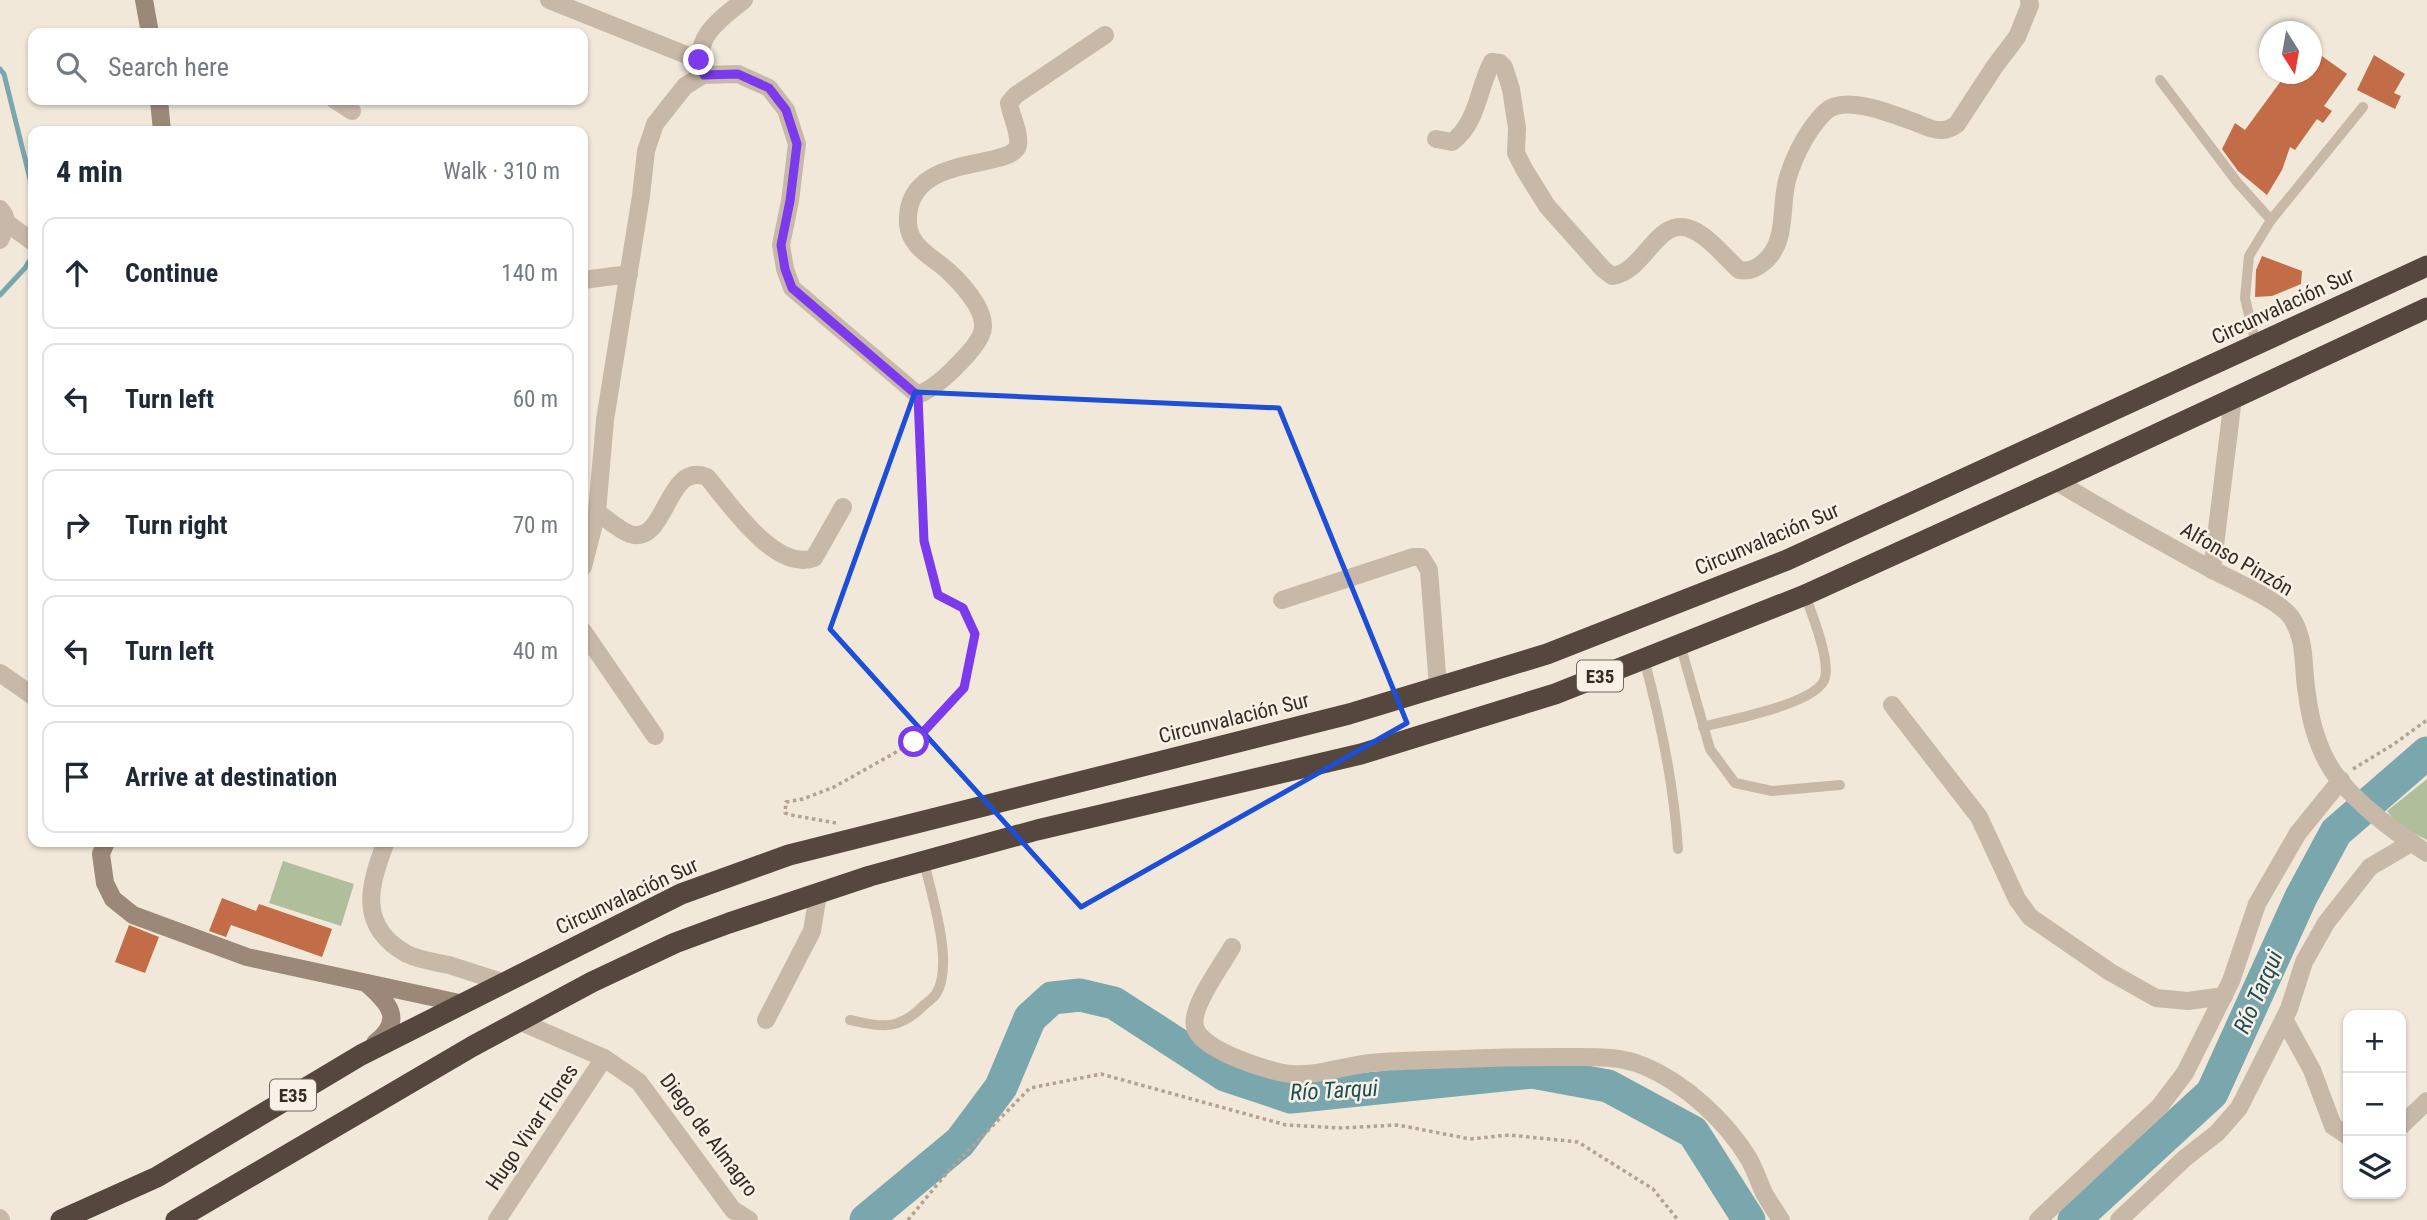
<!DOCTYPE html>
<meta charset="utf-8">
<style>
:root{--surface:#fff;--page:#f2f2f3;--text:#1f2937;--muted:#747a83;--line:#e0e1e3}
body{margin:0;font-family:"Roboto Condensed",sans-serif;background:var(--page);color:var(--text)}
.controls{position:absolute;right:21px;bottom:21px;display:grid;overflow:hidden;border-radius:14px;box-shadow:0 2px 5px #0004}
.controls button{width:63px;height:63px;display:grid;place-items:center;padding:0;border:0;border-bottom:2px solid var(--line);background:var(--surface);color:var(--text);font:35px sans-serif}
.compass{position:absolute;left:2259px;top:21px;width:63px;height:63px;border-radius:50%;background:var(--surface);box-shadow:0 2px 5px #0004;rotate:169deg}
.stop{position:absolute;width:21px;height:21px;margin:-16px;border:5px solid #7c3aed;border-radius:50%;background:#fff}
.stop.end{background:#7c3aed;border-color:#fff;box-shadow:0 2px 7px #0008}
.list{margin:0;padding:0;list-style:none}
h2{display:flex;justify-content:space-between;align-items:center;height:91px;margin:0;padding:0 28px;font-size:30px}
h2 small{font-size:23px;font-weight:400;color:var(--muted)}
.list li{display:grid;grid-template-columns:46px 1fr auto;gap:21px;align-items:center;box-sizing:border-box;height:112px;margin:0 14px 14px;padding:0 14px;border:2px solid var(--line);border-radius:14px}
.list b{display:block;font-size:26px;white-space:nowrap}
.list em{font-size:23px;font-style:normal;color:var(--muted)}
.icon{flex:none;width:38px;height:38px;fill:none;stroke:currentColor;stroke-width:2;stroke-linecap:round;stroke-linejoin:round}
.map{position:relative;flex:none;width:2427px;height:1220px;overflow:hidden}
.search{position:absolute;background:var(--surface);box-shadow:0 2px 5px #0004;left:28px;top:28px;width:560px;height:77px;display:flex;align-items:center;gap:18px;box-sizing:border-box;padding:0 24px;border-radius:14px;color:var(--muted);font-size:26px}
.panel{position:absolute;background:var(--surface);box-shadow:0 2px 5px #0004;left:28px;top:126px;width:560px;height:721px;border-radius:14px}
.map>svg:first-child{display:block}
</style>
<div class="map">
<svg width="2427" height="1220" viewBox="0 0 2427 1220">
<rect width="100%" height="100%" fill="#f1e8da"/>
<g fill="#b0bf9b">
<path d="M2427 779V840L2399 826 2387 811Z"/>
<path d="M283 861 354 884 341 926 269 903Z"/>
</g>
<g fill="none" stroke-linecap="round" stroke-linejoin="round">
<g stroke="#7aa7ad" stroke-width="5">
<path d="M0 69 4 74 30 179 33 218"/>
<path d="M0 295 25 268 33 255"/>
</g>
<g stroke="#7aa7ad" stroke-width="33">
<path d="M866 1220 960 1142 1001 1087 1030 1018 1052 998 1080 995 1114 1003 1225 1075 1291 1097 1532 1072 1608 1086 1693 1132 1749 1220"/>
<path d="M2074 1220 2212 1093 2301 897 2336 832 2427 753"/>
</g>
</g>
<g fill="#c26d47">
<path d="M2312 49 2347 74 2324 106 2332 111 2323 123 2317 119 2295 150 2290 147 2282 170 2267 195 2238 171 2222 149 2235 123 2245 130 2286 74H2312Z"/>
<path d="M2374 55 2405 74 2394 93 2401 96 2395 109 2357 90Z"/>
<path d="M2262 256 2302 271 2301 284 2272 296 2255 297 2256 270Z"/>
<path d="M222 898 256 911 259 904 332 929 322 957 231 925 226 937 209 931Z"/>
<path d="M129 925 159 937 145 973 115 962Z"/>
</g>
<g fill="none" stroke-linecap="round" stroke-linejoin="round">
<g stroke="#b4a291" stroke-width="3.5" stroke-dasharray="3.5 3.5" stroke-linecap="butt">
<path d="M2353 769 2394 744 2427 720"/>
<path d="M836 823 791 815 785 813 786 802 803 799 834 787 914 742 964 688 975 633 963 608 938 595 924 541 919 411"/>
<path d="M908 1220 950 1169 1030 1088 1101 1074 1286 1125 1342 1128 1398 1125 1470 1139 1509 1135 1578 1142 1653 1189 1678 1220"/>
</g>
<g stroke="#c8b8a7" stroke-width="10">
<path d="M2160 80 2237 182 2271 220"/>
<path d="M2256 345 2245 298 2249 256 2271 220 2363 107"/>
<path d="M1680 644 1710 749 1735 783 1772 791 1840 785"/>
<path d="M1644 659C1661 722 1674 784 1678 849"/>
<path d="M1703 727C1728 720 1818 704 1825 678 1830 659 1812 614 1805 595"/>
<path d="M850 1020C882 1027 899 1031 924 1005 928 1002 933 998 936 994 955 964 931 895 924 861"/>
</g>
<g stroke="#c8b8a7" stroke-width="18">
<path d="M549 0 699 60"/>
<path d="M702 68C693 36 723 17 744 0"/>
<path d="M335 100 352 111"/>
<path d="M1436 139 1452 142C1478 123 1478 88 1492 62L1500 63 1504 67 1511 89 1517 128 1516 153 1524 169 1547 206 1603 269 1612 276C1646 272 1657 213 1693 230 1710 238 1725 257 1739 270 1749 272 1756 269 1764 262 1789 241 1779 205 1788 177 1795 154 1808 129 1825 112 1844 93 1895 115 1917 123 1924 126 1934 131 1942 130 1948 130 1953 127 1957 124L1995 66 2017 37 2030 5 2029 0"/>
<path d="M0 209C10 220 5 228 0 240"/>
<path d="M7 223 33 242"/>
<path d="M583 280 629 274"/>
<path d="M2056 481C2106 512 2158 540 2209 568 2229 579 2279 600 2291 617 2307 641 2302 666 2307 694 2310 718 2316 743 2329 765 2347 797 2396 833 2427 853"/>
<path d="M597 512C607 519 619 530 630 534 667 546 666 460 707 477 730 504 775 572 814 558L843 507"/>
<path d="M583 567 597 512 605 420 641 196 646 151 655 124 685 86 703 75 738 74 769 88 786 110 797 144 790 201 781 245 785 269 792 288 918 395C938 386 952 371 967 355 983 337 989 326 976 304 968 291 959 281 948 271 933 257 910 248 908 224 904 150 1012 172 1018 145 1020 132 1011 116 1009 103L1016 95 1105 35"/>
<path d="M2212 570 2233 398"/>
<path d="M1282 600 1413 557H1421L1429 570 1438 687"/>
<path d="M583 631 655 736"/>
<path d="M0 673 33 696"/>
<path d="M1892 705 1979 817 2017 899 2030 917 2110 972 2156 998 2188 1001 2224 996"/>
<path d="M386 842C368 886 358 927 407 954 419 960 435 962 449 965 468 971 486 977 505 983"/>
<path d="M1232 947C1222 965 1190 1007 1195 1027 1200 1050 1270 1072 1291 1074 1318 1076 1344 1066 1370 1063 1399 1060 1430 1060 1460 1059 1493 1057 1527 1057 1560 1057 1587 1057 1618 1055 1644 1066 1685 1083 1726 1121 1749 1159 1755 1170 1759 1182 1764 1193 1769 1202 1775 1211 1781 1220"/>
<path d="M2284 1019 2312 1070 2333 1126 2348 1136"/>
<path d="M766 1020 812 931 818 894"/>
<path d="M519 1021 604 1058 639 1082 733 1210 749 1220"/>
<path d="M2401 1126 2427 1101"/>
<path d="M0 1218 1 1220"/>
<path d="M497 1220 604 1058"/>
<path d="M2038 1220 2160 1106 2185 1073 2231 981 2257 904 2298 833 2341 780"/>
<path d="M2119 1220 2185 1158 2217 1133 2239 1108 2289 1009 2304 962 2326 923 2370 867 2411 843"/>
</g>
<g stroke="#9c8878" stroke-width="18">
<path d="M144 0 150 33"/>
<path d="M159 100 162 131"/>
<path d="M106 842 101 854 105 883 113 899 133 915 247 957 464 1004"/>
<path d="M366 983C389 1003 405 1020 375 1043"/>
</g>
<g stroke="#55473e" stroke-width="21">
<path d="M61 1220 157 1177 361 1055 681 894 789 855 1349 714 1547 654 1787 560 2427 266"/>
<path d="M176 1220 473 1046 592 982 675 943 729 923 870 876 1037 830 1361 754 1555 694 1805 595 2056 481 2427 308"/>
</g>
</g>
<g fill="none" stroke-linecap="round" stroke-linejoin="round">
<path stroke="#7c3aed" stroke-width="9" d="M699 60 704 75 738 74 769 88 786 110 797 144 790 201 781 245 785 269 792 288 918 396 924 541 938 595 963 608 975 634 964 688 914 742"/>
</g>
<path fill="none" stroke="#1d4ed8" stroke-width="5" stroke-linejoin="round" d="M915 392 1279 408 1407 723 1081 907 830 629Z"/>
<g text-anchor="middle" stroke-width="5" stroke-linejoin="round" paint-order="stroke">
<g fill="#f9f1e6" stroke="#706760" stroke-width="2">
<rect x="1577" y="660.5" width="46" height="31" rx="5"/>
<rect x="270" y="1079.5" width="46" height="31" rx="5"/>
</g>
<g font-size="19" font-weight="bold" fill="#352c27">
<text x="1600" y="683">E35</text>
<text x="293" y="1102">E35</text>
</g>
<g font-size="21" fill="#352c27" stroke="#f9f1e6">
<text transform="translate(2283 306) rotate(-25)" y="7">Circunvalación Sur</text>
<text transform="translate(1767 539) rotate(-23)" y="7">Circunvalación Sur</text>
<text transform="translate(2237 559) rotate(30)" y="7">Alfonso Pinzón</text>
<text transform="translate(1234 718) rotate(-14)" y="7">Circunvalación Sur</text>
<text transform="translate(627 896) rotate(-25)" y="7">Circunvalación Sur</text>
<text transform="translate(532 1127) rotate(-56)" y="7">Hugo Vivar Flores</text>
<text transform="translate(709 1135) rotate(53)" y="7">Diego de Almagro</text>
</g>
<g font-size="23" font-style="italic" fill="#1e4e55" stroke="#f9f1e6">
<text transform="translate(2258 992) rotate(-66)" y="8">Río Tarqui</text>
<text transform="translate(1334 1090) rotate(-3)" y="8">Río Tarqui</text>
</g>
</g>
</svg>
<div class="controls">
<button>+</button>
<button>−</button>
<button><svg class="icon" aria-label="layers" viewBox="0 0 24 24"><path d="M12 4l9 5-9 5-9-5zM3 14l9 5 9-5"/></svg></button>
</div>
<svg class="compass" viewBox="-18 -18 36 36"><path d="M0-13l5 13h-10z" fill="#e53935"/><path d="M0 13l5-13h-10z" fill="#747a83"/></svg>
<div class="stop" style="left:914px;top:742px"></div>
<div class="stop end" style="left:699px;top:60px"></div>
<div class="search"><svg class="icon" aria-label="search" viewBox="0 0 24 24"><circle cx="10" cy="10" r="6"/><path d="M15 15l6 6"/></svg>Search here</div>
<section class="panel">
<h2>4 min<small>Walk · 310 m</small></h2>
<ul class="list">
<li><svg class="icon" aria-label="ahead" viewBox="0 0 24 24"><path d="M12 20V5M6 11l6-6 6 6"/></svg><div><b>Continue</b></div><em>140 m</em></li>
<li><svg class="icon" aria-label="left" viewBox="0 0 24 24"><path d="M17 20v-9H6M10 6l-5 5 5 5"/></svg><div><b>Turn left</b></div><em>60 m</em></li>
<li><svg class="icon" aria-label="right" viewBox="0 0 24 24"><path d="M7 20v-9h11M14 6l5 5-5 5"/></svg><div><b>Turn right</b></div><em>70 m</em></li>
<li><svg class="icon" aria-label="left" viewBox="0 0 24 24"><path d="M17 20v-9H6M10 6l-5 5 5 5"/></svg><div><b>Turn left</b></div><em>40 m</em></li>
<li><svg class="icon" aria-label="arrive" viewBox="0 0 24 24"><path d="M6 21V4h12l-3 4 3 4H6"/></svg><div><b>Arrive at destination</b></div></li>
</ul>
</section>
</div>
